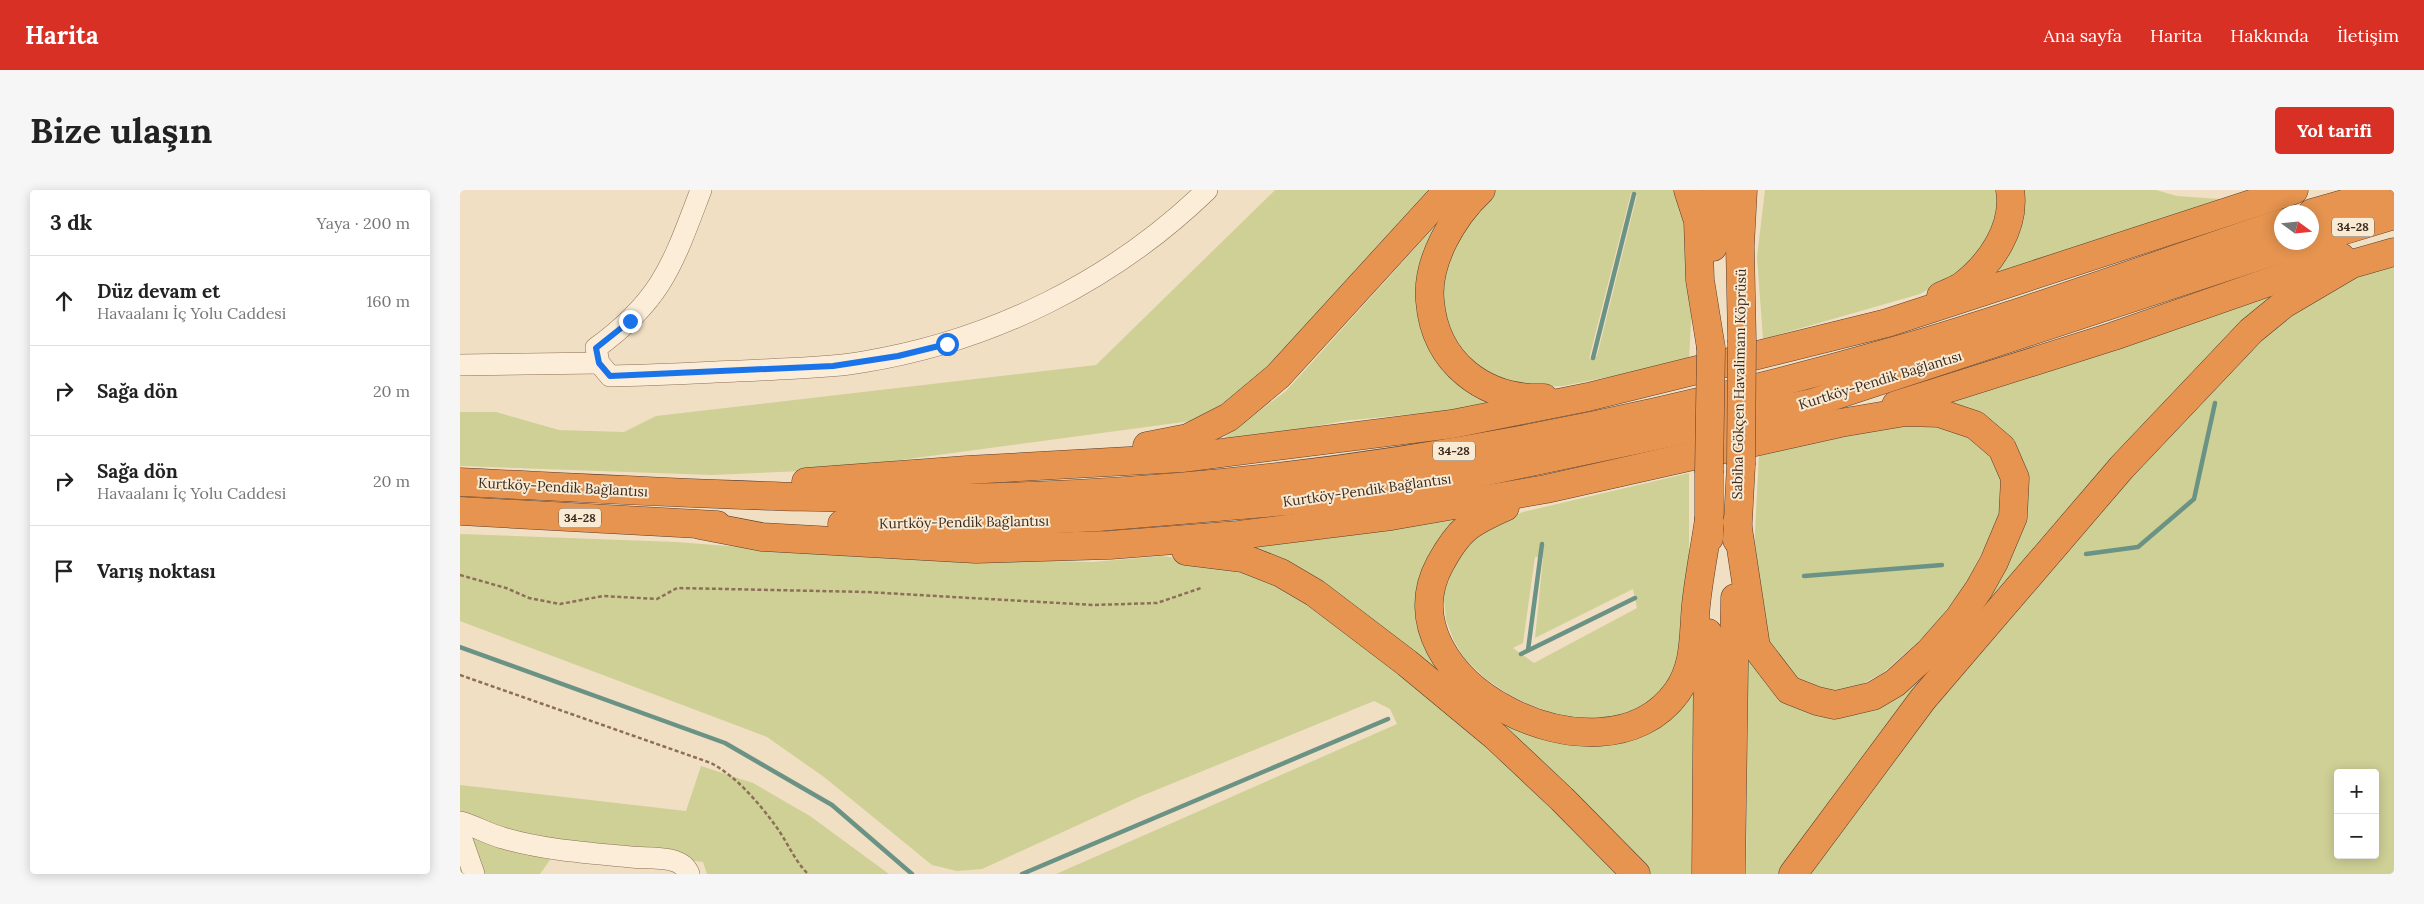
<!DOCTYPE html>
<html lang="tr">
<meta charset="utf-8">
<style>
:root{--surface:#fff;--page:#f6f6f6;--text:#222;--muted:#767676;--line:#e0e0e0;--accent:#d93025}
body{margin:0;font-family:Lora,serif;background:var(--page);color:var(--text)}
.controls{position:absolute;right:15px;bottom:15px;display:grid;overflow:hidden;border-radius:5px;box-shadow:0 2px 12px #0003}
.controls button{width:45px;height:45px;display:grid;place-items:center;padding:0;border:0;border-bottom:1px solid var(--line);background:var(--surface);color:var(--text);font:25px sans-serif}
.compass{position:absolute;left:1814px;top:15px;width:45px;height:45px;border-radius:50%;background:var(--surface);box-shadow:0 2px 12px #0003;rotate:105deg}
.stop{position:absolute;width:15px;height:15px;margin:-11px;border:4px solid #1a73e8;border-radius:50%;background:#fff}
.stop.end{background:#1a73e8;border-color:#fff;box-shadow:0 1px 5px #0008}
.list{margin:0;padding:0;list-style:none}
h2{display:flex;justify-content:space-between;align-items:center;height:65px;margin:0;padding:0 20px;font-size:21px}
h2 small{font-size:16px;font-weight:400;color:var(--muted)}
.list li{display:grid;grid-template-columns:32px 1fr auto;gap:15px;align-items:center;box-sizing:border-box;height:90px;padding:0 20px;border-top:1px solid var(--line)}
.list b{display:block;font-size:19px;white-space:nowrap}
.list p{margin:0;font-size:16px;white-space:nowrap;color:var(--muted)}
.list em{font-size:16px;font-style:normal;color:var(--muted)}
.icon{flex:none;width:28px;height:28px;fill:none;stroke:currentColor;stroke-width:2;stroke-linecap:round;stroke-linejoin:round}
.map{position:relative;flex:none;width:1934px;height:684px;overflow:hidden;border-radius:5px}
header{display:flex;align-items:center;gap:30px;box-sizing:border-box;height:70px;padding:0 25px;background:var(--accent);color:#fff}
header strong{font-size:24px}
nav{display:flex;gap:28px;margin-inline-start:auto;font-size:18px}
.intro{display:flex;align-items:center;justify-content:space-between;box-sizing:border-box;height:120px;padding:0 30px}
h1{margin:0;font-size:35px}
.button{padding:12px 22px;border-radius:5px;background:var(--accent);color:#fff;font-size:18px;font-weight:700}
main{display:flex;gap:30px;padding:0 30px}
aside{flex:1;background:var(--surface);border-radius:5px;box-shadow:0 2px 12px #0003}
.map>svg:first-child{display:block}
</style>
<header>
<strong>Harita</strong>
<nav><a>Ana sayfa</a><a>Harita</a><a>Hakkında</a><a>İletişim</a></nav>
</header>
<div class="intro"><h1>Bize ulaşın</h1><a class="button">Yol tarifi</a></div>
<main>
<aside>
<h2>3 dk<small>Yaya · 200 m</small></h2>
<ul class="list">
<li><svg class="icon" aria-label="ahead" viewBox="0 0 24 24"><path d="M12 20V5M6 11l6-6 6 6"/></svg><div><b>Düz devam et</b><p>Havaalanı İç Yolu Caddesi</p></div><em>160 m</em></li>
<li><svg class="icon" aria-label="right" viewBox="0 0 24 24"><path d="M7 20v-9h11M14 6l5 5-5 5"/></svg><div><b>Sağa dön</b></div><em>20 m</em></li>
<li><svg class="icon" aria-label="right" viewBox="0 0 24 24"><path d="M7 20v-9h11M14 6l5 5-5 5"/></svg><div><b>Sağa dön</b><p>Havaalanı İç Yolu Caddesi</p></div><em>20 m</em></li>
<li><svg class="icon" aria-label="arrive" viewBox="0 0 24 24"><path d="M6 21V4h12l-3 4 3 4H6"/></svg><div><b>Varış noktası</b></div></li>
</ul>
</aside>
<div class="map">
<svg width="1934" height="684" viewBox="0 0 1934 684">
<rect width="100%" height="100%" fill="#f1dfc3"/>
<g fill="#cfd096" fill-rule="evenodd">
<path d="M815 0H968L800 186 766 213 731 231 366 280 252 285 0 276V222H36L99 240 164 242 196 226 636 175Z"/>
<path d="M1004 0 960 117 1045 215 883 231 753 256 826 201 977 34 976 32Z"/>
<path d="M1033 0H1219L1224 8 1233 93 1229 171 1103 196 1058 198 1019 182 986 143 979 102 991 58ZM1171 3 1177 5 1137 166 1129 169Z"/>
<path d="M1305 0H1538L1539 19 1528 54 1507 78 1460 104 1303 149 1297 67Z"/>
<path d="M1560 0H1696L1717 6 1775 10 1523 93Z"/>
<path d="M1934 68V684H1344L1529 443 1752 195 1844 111ZM1878 583H1915V665H1878Z"/>
<path d="M1853 88 1794 132 1325 684H1286L1288 462 1306 491 1403 520 1545 380 1568 325V302L1479 212Z"/>
<path d="M1445 231 1505 241 1530 263 1543 291 1540 327 1505 396 1469 442 1423 483 1389 501H1365L1345 494 1329 484 1303 454 1293 380 1299 264Z"/>
<path d="M1229 283V440L1210 495 1183 519 1143 531 1101 526 1068 514 1048 504 1026 489 1005 469 994 451 986 430 983 399 993 371 1018 341 1063 322ZM1075 367 1083 368 1075 448 1173 399 1177 418 1074 473 1053 458 1063 453Z"/>
<path d="M1016 322 974 361 963 384 960 410 961 438 976 475 1004 505 1145 555 1234 488 1232 684H1183L1058 556 757 353Z"/>
<path d="M0 344 216 352 426 368 632 372 702 366 770 374 854 413 1035 559 1163 684H596L937 534 930 519 914 511 679 607 522 679 497 681 472 675 364 587 307 547 0 431Z"/>
<path d="M241 576 293 593 350 626 429 684H247L243 672 102 653 80 684H0V595L226 621Z"/>
</g>
<g fill="none" stroke-linecap="round" stroke-linejoin="round">
<g stroke="#6b9385" stroke-width="4.5">
<path d="M1133 168 1174 4"/>
<path d="M1626 364 1678 357 1734 309 1755 213"/>
<path d="M1344 386 1482 375"/>
<path d="M0 457 265 553 372 615 452 684"/>
<path d="M1068 460 1082 354"/>
<path d="M1061 464 1175 408"/>
<path d="M562 684 928 529"/>
</g>
<g stroke="#8d6f58" stroke-width="22">
<g id="minor">
<path d="M241 0C213 73 203 109 136 158L139 173 150 186C200 185 251 182 301 180 335 178 370 178 403 172 532 151 653 91 747 0"/>
<path d="M0 175 139 173"/>
<path d="M0 632C15 636 28 644 43 648 83 660 129 663 171 667 189 669 222 664 229 684"/>
<path d="M0 644 14 684"/>
</g>
</g>
<g stroke="#5b3d2d" stroke-width="29">
<g id="highway">
<path d="M1021 0C993 26 966 72 970 111 975 173 1024 210 1084 208"/>
<path d="M1228 0 1238 31 1240 90 1251 158"/>
<path d="M1852 23 1932 0"/>
<path d="M1852 50 1934 25"/>
<path d="M1253 57 1257 0"/>
<path d="M1481 106C1488 103 1496 100 1502 96 1531 74 1556 37 1550 0"/>
<path d="M1282 150 1280 56 1283 0"/>
<path d="M1436 215 1654 146 1881 67"/>
<path d="M687 256 728 248 769 227 818 186 988 0"/>
<path d="M1249 283V348"/>
<path d="M0 292C206 302 409 315 615 304 894 290 1173 236 1441 159 1569 122 1695 75 1822 33"/>
<path d="M346 292 507 280 722 268 992 234 1128 207 1427 133 1834 0"/>
<path d="M1045 317C1009 333 999 339 980 374 917 489 1142 606 1217 502 1236 475 1233 445 1236 415 1239 386 1245 357 1249 329"/>
<path d="M0 321 257 335"/>
<path d="M382 334H491L638 327 852 309 961 295 1352 213 1842 52"/>
<path d="M240 335 302 347 516 359 650 355 778 345 931 326 1086 299 1380 233 1445 222 1479 223 1515 235 1542 258 1555 288 1553 327 1534 372 1519 399 1499 428 1469 462 1435 493 1413 506 1375 515 1357 511 1329 500 1296 457 1277 332"/>
<path d="M1277 350 1281 275"/>
<path d="M726 361 783 368 821 383 855 403 947 473 1035 546 1102 609 1176 684"/>
<path d="M1246 684 1248 443"/>
<path d="M1271 684 1275 408"/>
<path d="M1333 684 1463 509 1662 277 1755 179 1791 141 1824 114 1892 74 1934 62"/>
</g>
</g>
<g stroke="#8d6f58" stroke-width="2.5" stroke-dasharray="4 2.5" stroke-linecap="butt">
<path d="M0 385 46 398 69 408 100 414 143 406 197 409 217 398 407 402 633 415 697 413 741 398"/>
<path d="M0 485 251 573C277 587 298 612 315 635 327 651 334 670 348 684"/>
</g>
<use href="#minor" stroke="#fbedd7" stroke-width="21"/>
<use href="#highway" stroke="#e6944f" stroke-width="28"/>
<g stroke="#5b3d2d" stroke-width="29" stroke-linecap="butt">
<g id="highway-bridge">
<path d="M1281 275 1282 150"/>
<path d="M1249 283 1251 158"/>
</g>
</g>
<use href="#highway-bridge" stroke="#e6944f" stroke-width="28"/>
</g>
<g fill="none" stroke-linecap="round" stroke-linejoin="round">
<path stroke="#1a73e8" stroke-width="6" d="M170 131 136 158 139 173 150 186 373 176 438 166 487 154"/>
</g>
<g text-anchor="middle" stroke-width="4" stroke-linejoin="round" paint-order="stroke">
<g fill="#f8ead3" stroke="#746354" stroke-width="1">
<rect x="1872" y="27.5" width="42" height="19" rx="4"/>
<rect x="973" y="251.5" width="42" height="19" rx="4"/>
<rect x="99" y="318.5" width="42" height="19" rx="4"/>
</g>
<g font-size="12" font-weight="bold" fill="#3c291d">
<text x="1893" y="41">34-28</text>
<text x="994" y="265">34-28</text>
<text x="120" y="332">34-28</text>
</g>
<g font-size="14" fill="#3c291d" stroke="#f8ead3">
<text transform="translate(1420 190) rotate(-17)" y="5">Kurtköy-Pendik Bağlantısı</text>
<text transform="translate(1279 194) rotate(-89)" y="5">Sabiha Gökçen Havalimanı Köprüsü</text>
<text transform="translate(103 297) rotate(3)" y="5">Kurtköy-Pendik Bağlantısı</text>
<text transform="translate(907 300) rotate(-8)" y="5">Kurtköy-Pendik Bağlantısı</text>
<text transform="translate(504 332) rotate(-1)" y="5">Kurtköy-Pendik Bağlantısı</text>
</g>
</g>
</svg>
<div class="controls">
<button>+</button>
<button>−</button>
</div>
<svg class="compass" viewBox="-18 -18 36 36"><path d="M0-13l5 13h-10z" fill="#e53935"/><path d="M0 13l5-13h-10z" fill="#767676"/></svg>
<div class="stop" style="left:487px;top:154px"></div>
<div class="stop end" style="left:170px;top:131px"></div>
</div>
</main>
